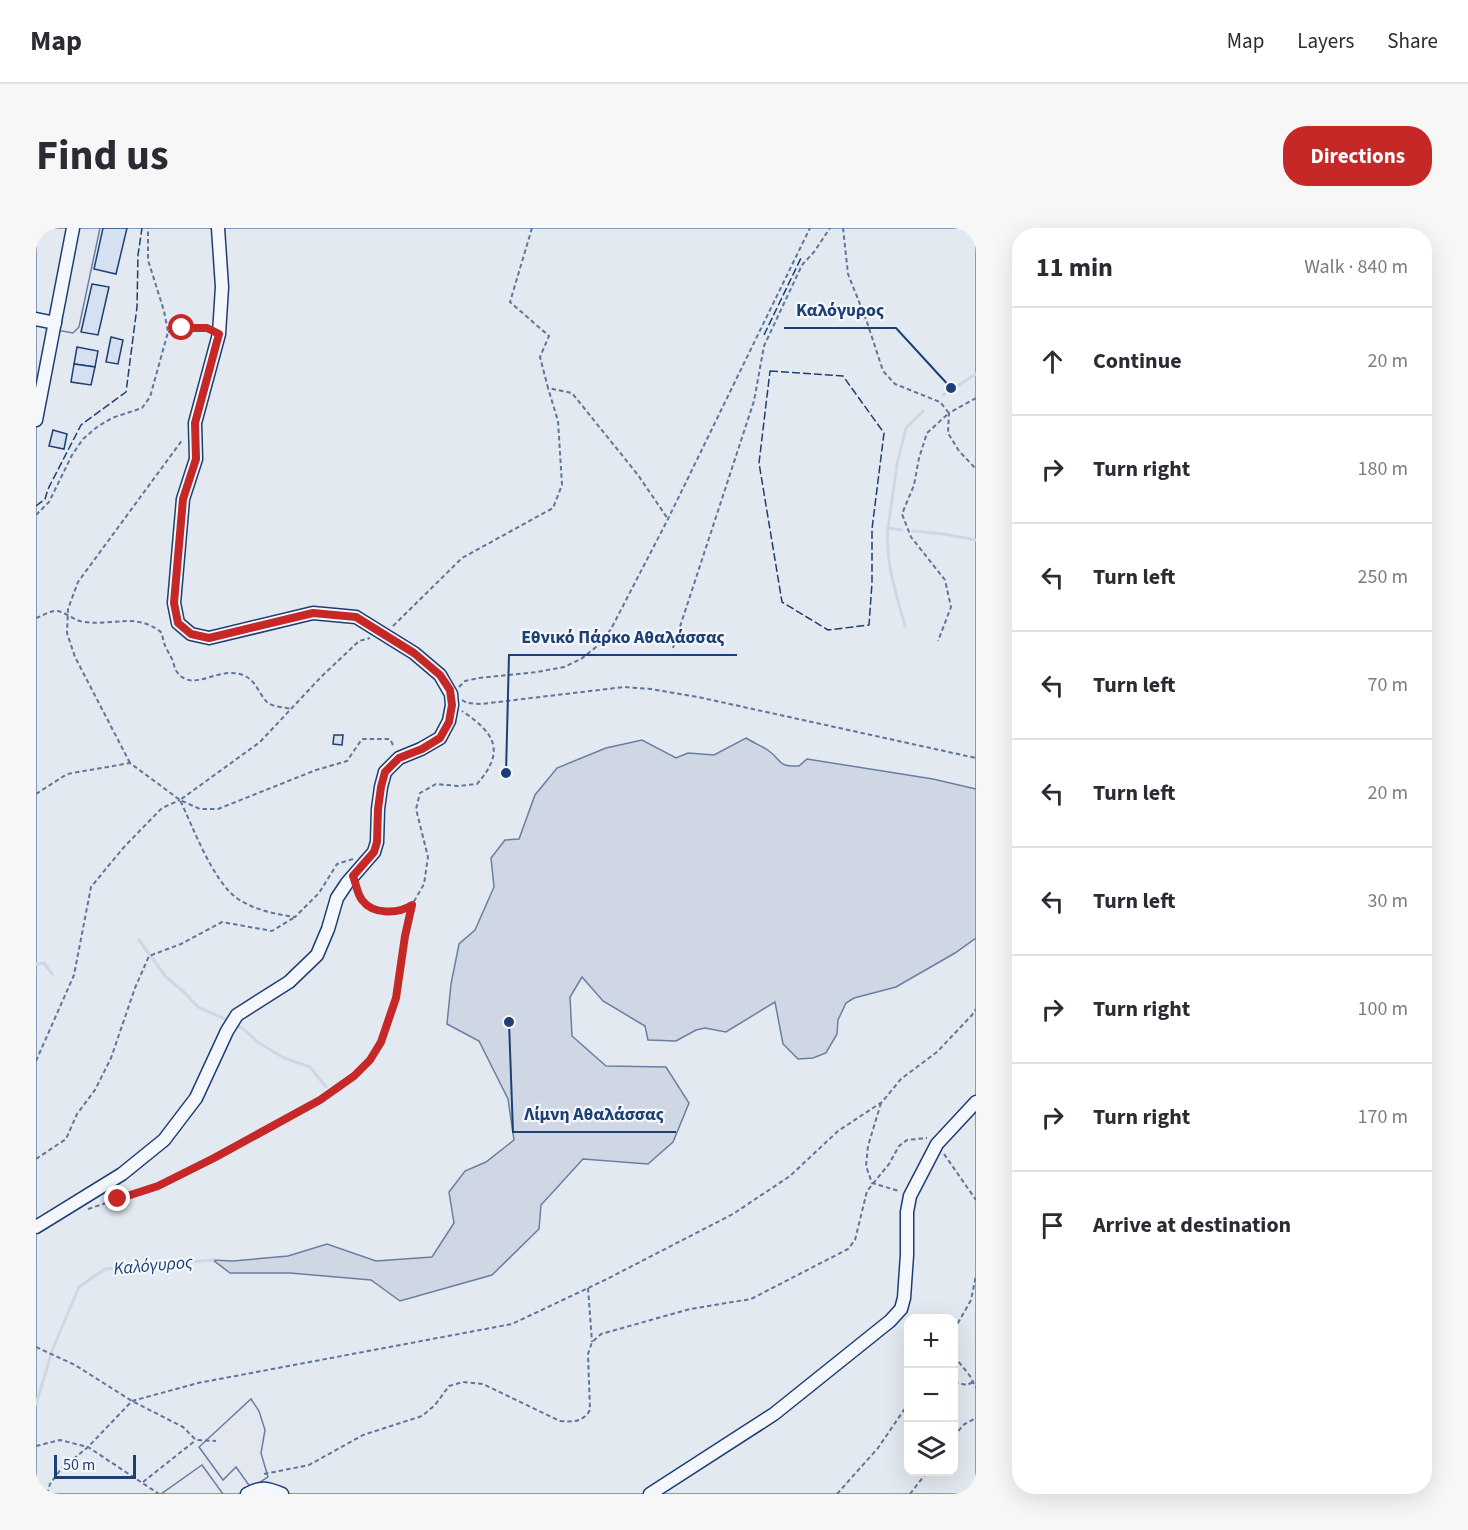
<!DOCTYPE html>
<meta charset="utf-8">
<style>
:root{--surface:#fff;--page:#f7f7f7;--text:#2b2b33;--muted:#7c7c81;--line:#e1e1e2;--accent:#c62828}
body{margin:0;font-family:"Source Sans 3",sans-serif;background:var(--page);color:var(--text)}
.controls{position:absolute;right:18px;bottom:18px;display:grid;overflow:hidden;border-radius:12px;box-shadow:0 6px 24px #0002}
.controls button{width:54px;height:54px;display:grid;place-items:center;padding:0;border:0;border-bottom:2px solid var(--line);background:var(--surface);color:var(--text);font:30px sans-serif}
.scale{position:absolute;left:18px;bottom:15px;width:82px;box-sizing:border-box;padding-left:6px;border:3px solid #1d3f73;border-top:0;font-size:16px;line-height:21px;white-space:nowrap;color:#1d3f73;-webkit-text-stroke:4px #f4f7fb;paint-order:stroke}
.stop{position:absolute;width:18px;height:18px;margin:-14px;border:4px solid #c62828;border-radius:50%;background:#fff}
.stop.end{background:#c62828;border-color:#fff;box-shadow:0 2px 6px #0008}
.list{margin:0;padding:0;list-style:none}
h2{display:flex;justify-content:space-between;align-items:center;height:78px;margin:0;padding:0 24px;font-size:26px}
h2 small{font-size:20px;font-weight:400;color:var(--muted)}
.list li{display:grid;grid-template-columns:39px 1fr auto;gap:18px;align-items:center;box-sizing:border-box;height:108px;padding:0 24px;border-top:2px solid var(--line)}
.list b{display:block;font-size:22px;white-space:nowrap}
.list em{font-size:20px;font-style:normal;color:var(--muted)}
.icon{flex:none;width:33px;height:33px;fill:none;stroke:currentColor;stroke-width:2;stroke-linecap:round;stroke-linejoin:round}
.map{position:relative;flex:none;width:940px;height:1266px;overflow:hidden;border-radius:24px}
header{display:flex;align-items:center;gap:36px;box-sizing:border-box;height:84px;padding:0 30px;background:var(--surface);border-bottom:2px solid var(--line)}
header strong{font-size:28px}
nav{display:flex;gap:33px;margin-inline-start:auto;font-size:21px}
.intro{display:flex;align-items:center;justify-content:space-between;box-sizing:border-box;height:144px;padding:0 36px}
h1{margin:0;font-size:42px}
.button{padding:15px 27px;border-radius:24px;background:var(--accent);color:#fff;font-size:21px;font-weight:700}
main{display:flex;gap:36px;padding:0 36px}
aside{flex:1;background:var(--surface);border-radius:24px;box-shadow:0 6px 24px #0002}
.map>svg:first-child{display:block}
</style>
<header>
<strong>Map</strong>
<nav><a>Map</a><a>Layers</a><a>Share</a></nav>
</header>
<div class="intro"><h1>Find us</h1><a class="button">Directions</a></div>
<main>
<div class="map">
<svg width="940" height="1266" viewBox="0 0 940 1266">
<rect width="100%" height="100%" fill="#f4f7fb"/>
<path fill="#e3e9f0" stroke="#687fa3" stroke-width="1.5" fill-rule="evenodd" d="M0 0H940V1266H0ZM872 1090H918V1244H872Z"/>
<g fill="#e3e8f0" stroke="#687fa3" stroke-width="1.5">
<path d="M41 0H64L43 99 37 105 20 102Z"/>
<path d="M215 1171 223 1183 229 1202 225 1225 232 1249 215 1260 200 1239 187 1252 163 1219Z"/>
<path d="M166 1237 187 1266H125Z"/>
</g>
<path fill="#cfd7e4" stroke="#687fa3" stroke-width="1.5" d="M710 510C718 515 726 518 733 523 747 533 741 539 763 538L771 531 897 551 940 561V710L919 725 860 759 818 770 810 775 802 792 801 806 790 825 777 830 762 831 747 816 739 774 690 804 669 800 660 802 640 813 612 812 609 798 567 773 546 749 534 769 536 808 570 838 630 839 653 875 637 914 612 936 547 931 505 977 503 1001 456 1047 364 1073 335 1052 254 1045H194L177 1032 197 1033 252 1028 291 1016 340 1033 396 1029 418 995 413 964 429 943 450 934 478 912 472 871 443 813 411 796 415 756 423 716 439 702 458 659 455 630 469 612 483 611 499 567 521 540 570 520 606 512 640 530 652 525 678 527Z"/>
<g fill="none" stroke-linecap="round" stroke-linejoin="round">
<g stroke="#cfd7e4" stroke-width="3">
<path d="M907 167 940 146"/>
<path d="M852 300C849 334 860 365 869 398"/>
<path d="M866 302 852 300 861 236 870 200 887 183"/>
<path d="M877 303 908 306 940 312"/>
<path d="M103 712 130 749 148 764 162 779 194 793"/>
<path d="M0 736 8 735 16 746"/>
<path d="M200 796 206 800 223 815 248 830 274 839 290 859"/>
<path d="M0 1176 17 1120 43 1059 69 1041 177 1032"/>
</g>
</g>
<g fill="#d5e0f0" stroke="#1d3f73" stroke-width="1.5">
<path d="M67 0H91L80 46 58 41Z"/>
<path d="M56 56 73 59 62 107 45 104Z"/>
<path d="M75 109 87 112 82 136 70 134Z"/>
<path d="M41 119 62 123 59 139 38 136Z"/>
<path d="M38 136 59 139 55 157 35 154Z"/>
<path d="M17 202 31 206 28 221 13 218Z"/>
<path d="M298 507H307L306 517 297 516Z"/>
</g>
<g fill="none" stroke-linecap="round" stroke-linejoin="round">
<g stroke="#1d3f73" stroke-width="15">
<g id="minor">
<path d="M0 91 19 95"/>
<path d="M0 192 37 0"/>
<path d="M0 999 86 946 128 912 160 870 191 803 201 787 253 754 281 727 292 701 301 670 311 655 338 624 341 614 342 581 345 559 349 544 363 530 385 521 404 510 413 493 416 477 415 466 404 447 378 425 320 389 277 385 173 410 155 406 142 395 138 375 147 271 160 231 159 195 183 106 186 59 182 0"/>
<path d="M211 1266C225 1258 232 1260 246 1266"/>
<path d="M614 1266 738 1186 854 1093 865 1081 868 1070 871 1027V984L874 968 901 916 940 874"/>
</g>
</g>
<g stroke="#5e769c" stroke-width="2" stroke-dasharray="4.5 3" stroke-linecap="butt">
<path d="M496 0 474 74 513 108 504 129 512 160 536 165 602 247 632 291"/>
<path d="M807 0 812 46 831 94 847 143 859 156 904 174 913 185 891 205 883 230 878 257 866 286 875 309 909 352 915 379 902 413"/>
<path d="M132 104 146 100 174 101"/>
<path d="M940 170 913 185 912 205 923 223 940 241"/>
<path d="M0 287 13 274 36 227 47 211 61 199 76 190 106 180 114 169 132 104 128 83 112 32V0"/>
<path d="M0 390C7 388 14 382 22 383 31 385 39 393 48 394 78 398 101 384 126 405 128 419 130 419 136 431 138 435 138 440 141 444 158 467 185 434 211 449 221 455 224 468 232 475 237 479 249 479 255 481"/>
<path d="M357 398 426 330 517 280 526 257 522 193 512 160"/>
<path d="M637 420 718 173 728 118 766 37 778 24 794 0"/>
<path d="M423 459 429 453 443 450 501 444 528 439 545 431 564 416 575 401 632 291 774 0"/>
<path d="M426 472 431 475 445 476 588 459 615 461 662 469 940 530"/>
<path d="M94 535 39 429 31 405 32 381 42 354 147 211"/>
<path d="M0 566 31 546 94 535 144 572 164 581H182L280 542 311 533 326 511H354L358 519"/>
<path d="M317 631 301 636 283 665 259 689C239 686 219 682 202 671 177 654 157 599 144 572L224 514 285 449 323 413 334 410"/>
<path d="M321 659C329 684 354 691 376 677"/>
<path d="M0 833 38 747 55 659 88 619 126 580 144 572"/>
<path d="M845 875 832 918 830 938 836 955 863 963"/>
<path d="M908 926 940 972"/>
<path d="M0 931 30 911 41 886 59 862 75 830 99 760 113 728 145 716 186 694 236 703 259 689"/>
<path d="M52 981 122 958 241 897 284 872 318 848 334 833 345 814 360 770 369 708 376 677 388 656 392 629 380 581 384 565 400 556 422 558 441 556C470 523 459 505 426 483"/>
<path d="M552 1060 556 1114"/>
<path d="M918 1102 935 1072 940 1047"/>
<path d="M0 1119 39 1137 96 1173 147 1199 160 1212 180 1213"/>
<path d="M918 1128 934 1148 940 1160"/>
<path d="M918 1154 931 1157 937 1154"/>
<path d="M918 1209 927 1197 940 1190"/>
<path d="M0 1218 24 1212 52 1219 123 1266"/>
<path d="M228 1246 273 1237 327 1207 386 1188 399 1177 413 1158 427 1154 447 1156 524 1193C538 1194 547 1194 554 1182L552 1126 556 1114 565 1106 654 1081 715 1071 812 1021 819 1012 831 963 853 936 863 918 871 912 891 910"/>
<path d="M107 1254 160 1212"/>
<path d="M11 1266 14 1256 25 1241 52 1219 96 1173 162 1155 476 1096 569 1052 697 986 754 948 802 903 846 874 865 851 901 824 936 787 940 781"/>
<path d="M801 1266 842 1220 872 1176"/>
<path d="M874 1266 891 1244"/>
</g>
<use href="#minor" stroke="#f4f7fb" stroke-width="12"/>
<g stroke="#1d3f73" stroke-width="1.5" stroke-dasharray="8 3" stroke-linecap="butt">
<path d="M728 107 765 30"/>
<path d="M734 143 807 148 848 205 836 301V355L833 397 792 402 746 374 723 235Z"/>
<path d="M0 278 9 271 12 261 45 197 90 164 101 79 102 27 106 0"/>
</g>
</g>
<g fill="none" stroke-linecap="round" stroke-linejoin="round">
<path stroke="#c62828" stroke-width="8" d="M82 971 122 958 178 930 284 872 318 848 334 832 345 814 360 770 369 708 376 677C362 686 337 687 326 672 321 666 320 655 317 648L338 624 341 614 342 581 345 559 349 544 363 530 386 521 404 510 413 494 416 477 414 462 404 447 378 425 320 389 277 385 173 410 155 406 142 395 138 375 147 271 160 231 159 195 183 106 171 100H146"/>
</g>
<g text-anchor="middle" stroke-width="4.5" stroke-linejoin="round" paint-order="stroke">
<g font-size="18" font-style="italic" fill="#1d3f73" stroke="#f4f7fb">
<text transform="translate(117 1037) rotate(-5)" y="6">Καλόγυρος</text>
</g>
</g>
<path fill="none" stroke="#1d3f73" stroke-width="2" d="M915 160L860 100H748M470 545L473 427H701M473 794L477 904H640"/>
<g fill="#1d3f73" stroke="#f4f7fb" stroke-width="2">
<circle cx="915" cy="160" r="6"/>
<circle cx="470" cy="545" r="6"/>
<circle cx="473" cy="794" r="6"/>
</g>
<g font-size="18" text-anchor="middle" font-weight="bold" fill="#1d3f73" stroke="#f4f7fb" stroke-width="4.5" stroke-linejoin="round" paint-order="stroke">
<text x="804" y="88">Καλόγυρος</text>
<text x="587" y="415">Εθνικό Πάρκο Αθαλάσσας</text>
<text x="558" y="892">Λίμνη Αθαλάσσας</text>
</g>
</svg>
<div class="controls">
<button>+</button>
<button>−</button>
<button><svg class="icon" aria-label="layers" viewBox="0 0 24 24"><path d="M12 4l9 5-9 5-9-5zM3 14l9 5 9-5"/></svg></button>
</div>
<div class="scale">50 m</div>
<div class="stop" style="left:146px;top:100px"></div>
<div class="stop end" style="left:82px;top:971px"></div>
</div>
<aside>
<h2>11 min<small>Walk · 840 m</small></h2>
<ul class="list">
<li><svg class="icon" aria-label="ahead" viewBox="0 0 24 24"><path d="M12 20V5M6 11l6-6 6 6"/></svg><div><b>Continue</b></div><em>20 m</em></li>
<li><svg class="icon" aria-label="right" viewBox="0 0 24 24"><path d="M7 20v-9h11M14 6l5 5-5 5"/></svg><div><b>Turn right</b></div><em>180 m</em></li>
<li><svg class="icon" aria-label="left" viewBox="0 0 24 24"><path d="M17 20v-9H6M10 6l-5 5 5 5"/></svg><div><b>Turn left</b></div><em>250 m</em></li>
<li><svg class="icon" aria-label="left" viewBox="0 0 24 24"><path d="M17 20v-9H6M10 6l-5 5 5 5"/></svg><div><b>Turn left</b></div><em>70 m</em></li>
<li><svg class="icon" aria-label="left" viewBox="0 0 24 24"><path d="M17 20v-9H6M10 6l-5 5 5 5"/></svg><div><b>Turn left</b></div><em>20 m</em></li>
<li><svg class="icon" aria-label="left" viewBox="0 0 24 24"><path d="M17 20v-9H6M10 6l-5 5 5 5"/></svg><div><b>Turn left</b></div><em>30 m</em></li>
<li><svg class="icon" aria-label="right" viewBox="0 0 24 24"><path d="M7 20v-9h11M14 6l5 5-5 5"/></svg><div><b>Turn right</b></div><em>100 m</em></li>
<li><svg class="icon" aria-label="right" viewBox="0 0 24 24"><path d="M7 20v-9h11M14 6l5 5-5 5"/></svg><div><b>Turn right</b></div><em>170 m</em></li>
<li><svg class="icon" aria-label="arrive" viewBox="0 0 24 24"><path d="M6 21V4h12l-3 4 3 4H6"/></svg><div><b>Arrive at destination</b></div></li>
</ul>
</aside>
</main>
